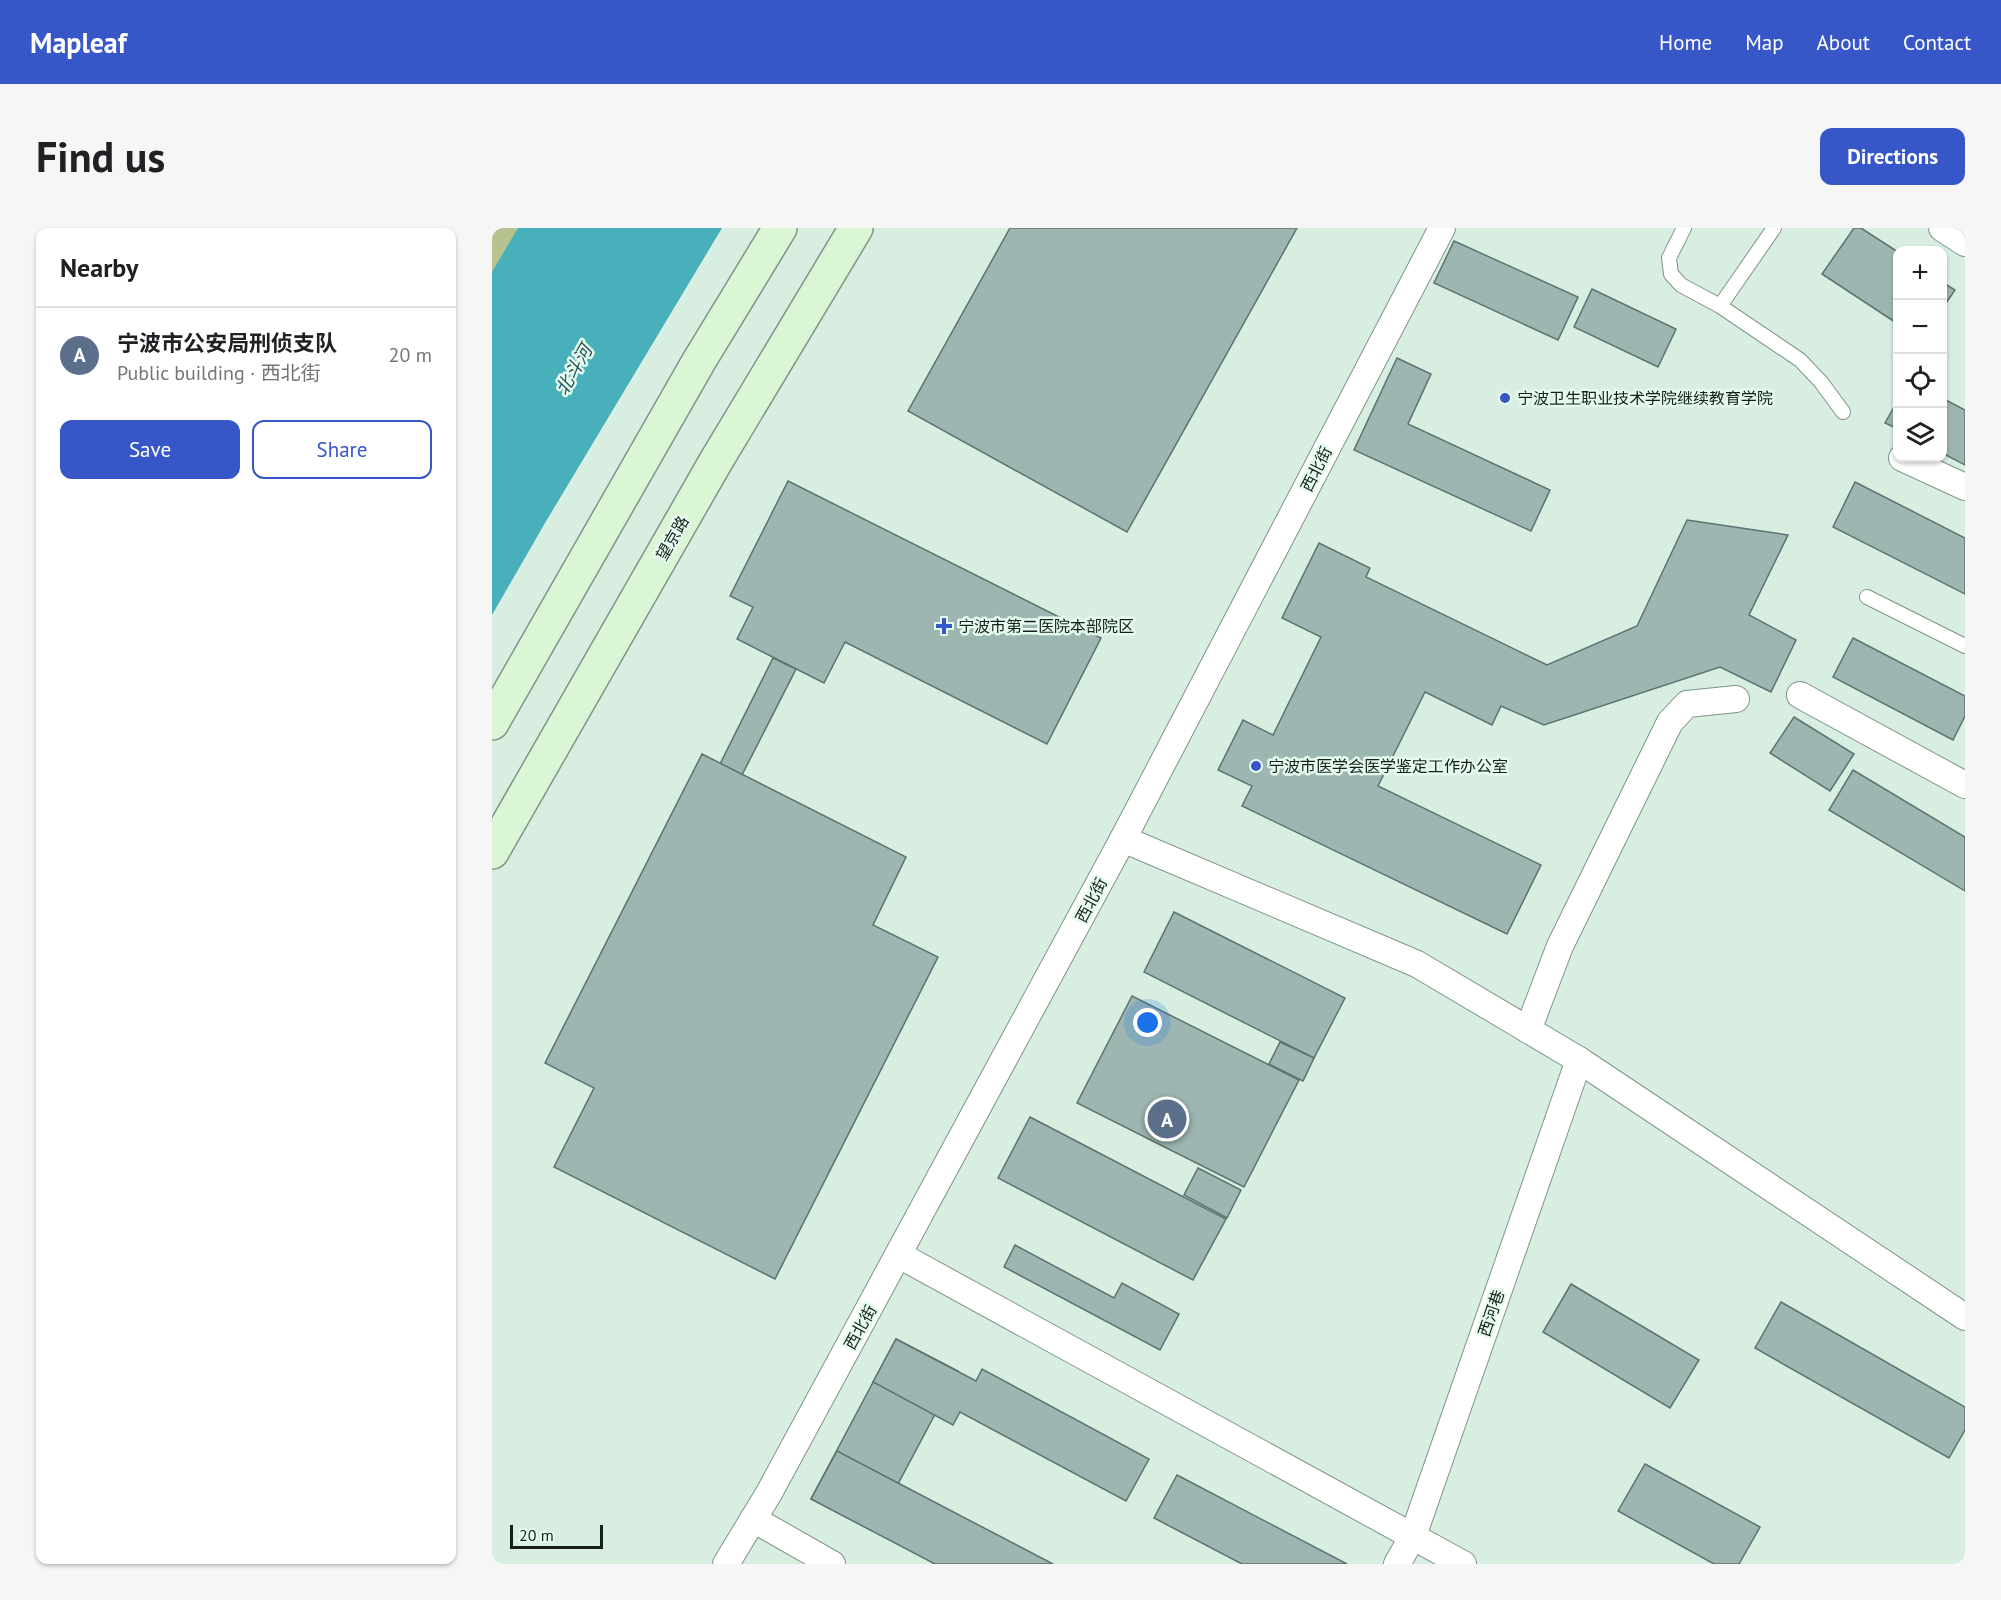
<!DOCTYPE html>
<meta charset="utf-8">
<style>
:root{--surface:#fff;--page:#f6f6f6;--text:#202124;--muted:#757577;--line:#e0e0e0;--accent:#3757c8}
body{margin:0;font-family:"PT Sans","Noto Sans SC",sans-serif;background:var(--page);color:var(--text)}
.controls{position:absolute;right:18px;top:18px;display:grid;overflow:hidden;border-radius:12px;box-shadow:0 2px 4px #0004}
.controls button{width:54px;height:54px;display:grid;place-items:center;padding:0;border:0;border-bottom:2px solid var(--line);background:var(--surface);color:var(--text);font:30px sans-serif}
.scale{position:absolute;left:18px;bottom:15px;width:93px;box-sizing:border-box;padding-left:6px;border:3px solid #171f1a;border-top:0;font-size:16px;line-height:21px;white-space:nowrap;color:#171f1a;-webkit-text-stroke:4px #e5fbef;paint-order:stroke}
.you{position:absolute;left:656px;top:795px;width:21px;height:21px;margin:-15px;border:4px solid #fff;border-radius:50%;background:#1a73e8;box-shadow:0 0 0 9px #1a73e833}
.badge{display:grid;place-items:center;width:39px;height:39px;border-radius:50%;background:var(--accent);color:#fff;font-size:20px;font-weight:700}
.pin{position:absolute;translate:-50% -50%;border:3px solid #fff;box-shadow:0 2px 6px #0006}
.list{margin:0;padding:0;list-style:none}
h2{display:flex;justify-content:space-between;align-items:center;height:78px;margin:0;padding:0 24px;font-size:26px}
h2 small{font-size:20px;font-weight:400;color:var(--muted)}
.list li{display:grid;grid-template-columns:39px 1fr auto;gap:18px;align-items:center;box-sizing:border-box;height:96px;padding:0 24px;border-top:2px solid var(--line)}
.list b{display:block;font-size:22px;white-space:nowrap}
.list p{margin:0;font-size:20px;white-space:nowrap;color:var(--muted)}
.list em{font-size:20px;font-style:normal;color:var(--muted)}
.actions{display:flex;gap:12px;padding:18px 24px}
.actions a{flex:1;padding:14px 0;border:2px solid var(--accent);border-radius:12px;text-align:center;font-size:21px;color:var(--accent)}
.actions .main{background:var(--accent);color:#fff}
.icon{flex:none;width:33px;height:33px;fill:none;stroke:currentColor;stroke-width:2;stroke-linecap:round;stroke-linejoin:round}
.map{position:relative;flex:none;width:1473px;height:1336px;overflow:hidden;border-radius:12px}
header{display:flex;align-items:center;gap:36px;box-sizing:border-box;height:84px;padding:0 30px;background:var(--accent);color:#fff}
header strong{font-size:28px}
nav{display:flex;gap:33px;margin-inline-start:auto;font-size:21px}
.intro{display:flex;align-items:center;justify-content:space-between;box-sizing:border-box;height:144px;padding:0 36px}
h1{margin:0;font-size:42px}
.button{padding:15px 27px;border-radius:12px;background:var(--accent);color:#fff;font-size:21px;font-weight:700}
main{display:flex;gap:36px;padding:0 36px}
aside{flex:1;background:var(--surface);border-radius:12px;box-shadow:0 2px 4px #0004}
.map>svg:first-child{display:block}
</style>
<header>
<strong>Mapleaf</strong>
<nav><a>Home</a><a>Map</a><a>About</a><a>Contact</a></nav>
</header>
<div class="intro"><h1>Find us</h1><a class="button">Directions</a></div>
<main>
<aside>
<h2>Nearby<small></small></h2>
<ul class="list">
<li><span class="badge" style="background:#5c6f8a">A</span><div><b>宁波市公安局刑侦支队</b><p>Public building · 西北街</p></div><em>20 m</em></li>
</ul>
<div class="actions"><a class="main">Save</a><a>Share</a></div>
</aside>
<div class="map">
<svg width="1473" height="1336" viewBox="0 0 1473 1336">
<rect width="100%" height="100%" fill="#d8eee1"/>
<path fill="#b7c38f" d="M0 0H38L0 63Z"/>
<path fill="#48b0ba" d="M26 0H230L53 295 0 387V44Z"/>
<g fill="#9db6b2" stroke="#5c736f" stroke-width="1.5">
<path d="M518 0H805L635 304 416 183Z"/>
<path d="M1362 0H1369L1406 24V96L1330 46Z"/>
<path d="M962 13 1086 69 1066 112 942 55Z"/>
<path d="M1450 54 1463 62 1450 81Z"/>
<path d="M1100 61 1184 101 1166 139 1082 99Z"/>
<path d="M905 130 939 146 916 196 1058 262 1039 303 862 222Z"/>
<path d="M1450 170 1473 182V237L1450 225Z"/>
<path d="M1406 172V201L1393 195Z"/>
<path d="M296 253 609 410 555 516 353 414 332 455 245 411 261 379 238 368Z"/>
<path d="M1363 254 1473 310V366L1341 299Z"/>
<path d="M1195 292 1296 307 1257 387 1304 412 1279 464 1228 439 1052 497 1009 478 1000 497 933 464 886 558 1049 637 1015 706 750 578 760 558 726 542 751 492 781 507 829 409 790 390 827 315 878 340 874 349 1055 437 1145 398Z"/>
<path d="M1361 410 1473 468V488L1461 512 1341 449Z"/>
<path d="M281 430 304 441 250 547 228 536Z"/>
<path d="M1302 489 1362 526 1338 563 1278 525Z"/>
<path d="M210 526 414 629 381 697 446 729 283 1051 62 939 102 860 53 835Z"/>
<path d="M1361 542 1473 609V663L1337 582Z"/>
<path d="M682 684 853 770 822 830 652 744Z"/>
<path d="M640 768 807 852 752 959 585 875Z"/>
<path d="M788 814 822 830 811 853 777 836Z"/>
<path d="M538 889 734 991 701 1052 506 950Z"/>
<path d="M706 940 749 962 735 990 692 967Z"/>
<path d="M523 1017 622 1070 630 1055 687 1086 668 1122 512 1039Z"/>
<path d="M1079 1056 1207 1132 1178 1180 1051 1104Z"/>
<path d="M1289 1074 1473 1179V1202L1457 1230 1263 1120Z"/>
<path d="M404 1111 466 1143 381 1303 319 1271Z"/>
<path d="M404 1111 484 1153 490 1141 657 1231 634 1273 468 1184 461 1197 381 1154Z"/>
<path d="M345 1223 406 1255 561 1336H443L319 1271Z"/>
<path d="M1153 1236 1268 1299 1247 1336H1222L1126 1283Z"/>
<path d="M685 1247 855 1336H750L662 1290Z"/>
</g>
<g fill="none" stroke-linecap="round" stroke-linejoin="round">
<g stroke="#809489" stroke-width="16">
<g id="service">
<path d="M1192 0 1177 30 1179 46 1189 57 1228 78 1308 132 1329 154 1351 184"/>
<path d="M1228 78 1282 0"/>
<path d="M1375 369 1473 418"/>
</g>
</g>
<g stroke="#809489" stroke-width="28">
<g id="minor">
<path d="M1450 0 1473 15"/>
<path d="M1410 230 1473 259"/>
<path d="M1308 467 1473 557"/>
<path d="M631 611 925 736 1087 832 1473 1089"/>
<path d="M1036 802 1068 718 1178 494 1195 476 1244 471"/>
<path d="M407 1027 971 1336"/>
<path d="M261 1291 340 1336"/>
<path d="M234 1336 277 1265 631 611 950 0"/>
<path d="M905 1336 921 1308 1087 832"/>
</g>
</g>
<g stroke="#809489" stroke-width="36">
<g id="secondary">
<path d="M0 495 207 133 288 0"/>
<path d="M0 624 224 233 364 0"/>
</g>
</g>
<use href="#service" stroke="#fff" stroke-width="14"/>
<use href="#minor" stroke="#fff" stroke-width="26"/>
<use href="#secondary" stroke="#daf6d4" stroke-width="33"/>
</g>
<g fill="#3757c8" stroke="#e5fbef" stroke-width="2">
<circle cx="1013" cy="170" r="6"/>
<path d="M449 389h6v6h6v6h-6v6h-6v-6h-6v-6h6z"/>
<circle cx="764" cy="538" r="6"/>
</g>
<g text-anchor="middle" stroke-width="5" stroke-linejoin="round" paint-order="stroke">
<g font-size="16" fill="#171f1a" stroke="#e5fbef" text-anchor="start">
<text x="1025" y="176">宁波卫生职业技术学院继续教育学院</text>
<text x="466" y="404">宁波市第二医院本部院区</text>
<text x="776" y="544">宁波市医学会医学鉴定工作办公室</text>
</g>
<g font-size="16" fill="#171f1a" stroke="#e5fbef">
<text transform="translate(824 241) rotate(-63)" y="6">西北街</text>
<text transform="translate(180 310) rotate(-60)" y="6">望京路</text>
<text transform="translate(599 672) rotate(-62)" y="6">西北街</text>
<text transform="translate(999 1085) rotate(-71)" y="6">西河巷</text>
<text transform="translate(368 1099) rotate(-61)" y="6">西北街</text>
</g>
<g font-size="18" font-style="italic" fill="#235055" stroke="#e5fbef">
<text transform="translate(82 142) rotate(-60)" y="6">北斗河</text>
</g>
</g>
</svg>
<div class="controls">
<button>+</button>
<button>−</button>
<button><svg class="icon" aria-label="locate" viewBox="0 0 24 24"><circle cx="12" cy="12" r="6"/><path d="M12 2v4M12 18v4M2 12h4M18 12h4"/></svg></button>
<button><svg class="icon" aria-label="layers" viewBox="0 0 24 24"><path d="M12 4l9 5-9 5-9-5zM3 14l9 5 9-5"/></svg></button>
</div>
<div class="scale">20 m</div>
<div class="you"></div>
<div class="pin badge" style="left:675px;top:891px;background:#5c6f8a">A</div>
</div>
</main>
